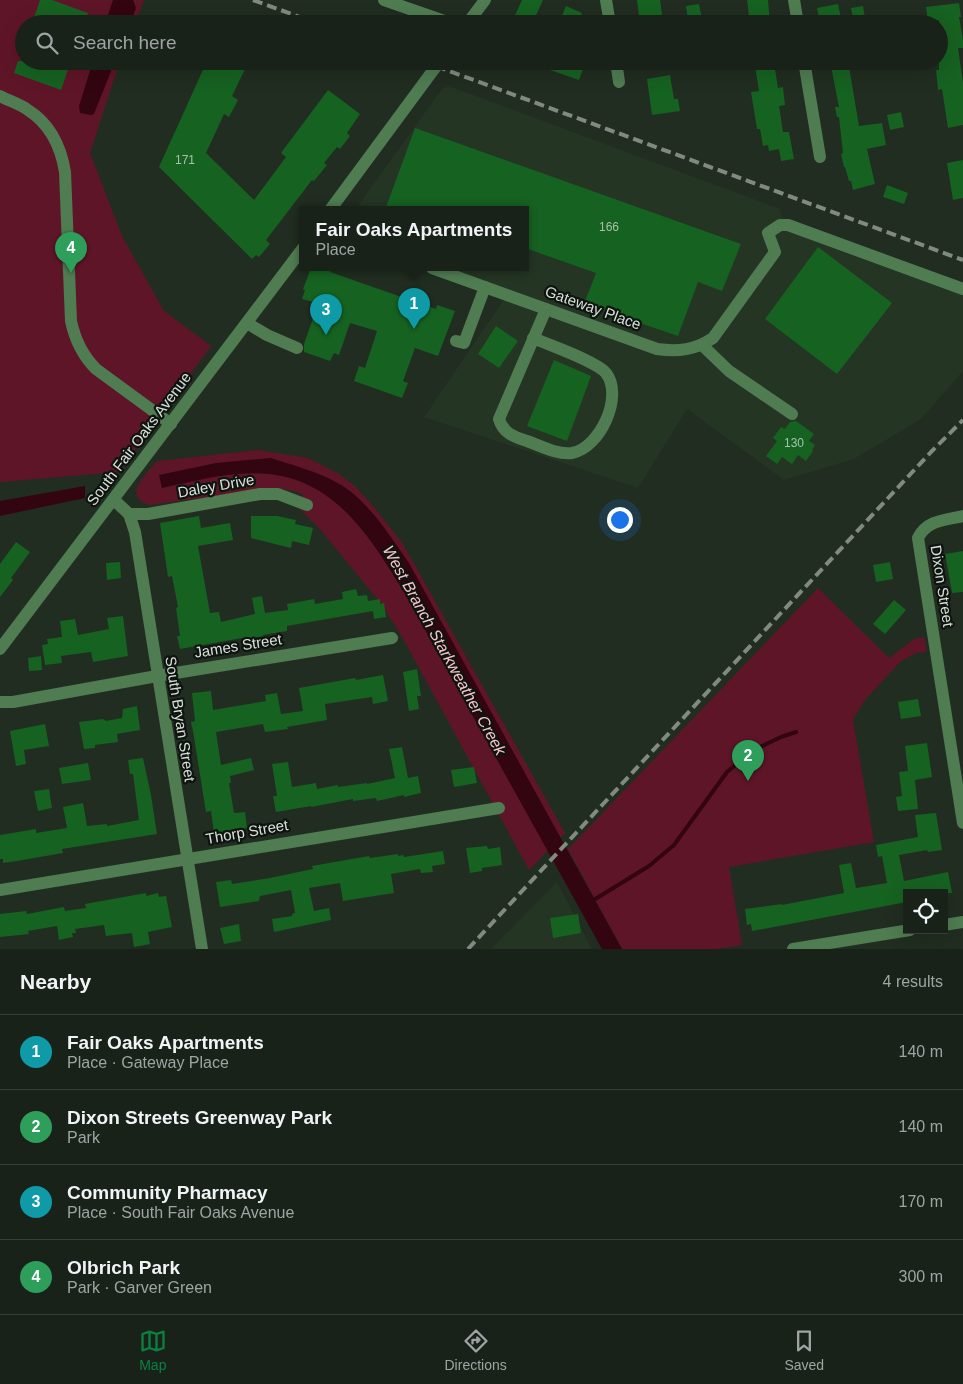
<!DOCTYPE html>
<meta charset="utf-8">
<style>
:root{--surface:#192219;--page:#262f26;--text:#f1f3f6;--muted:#9fa4a2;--line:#373f38;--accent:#0b8043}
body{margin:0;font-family:Arial,sans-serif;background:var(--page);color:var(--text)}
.controls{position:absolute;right:15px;bottom:15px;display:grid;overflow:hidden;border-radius:0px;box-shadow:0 5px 20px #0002}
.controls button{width:45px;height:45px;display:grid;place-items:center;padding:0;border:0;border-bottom:1px solid var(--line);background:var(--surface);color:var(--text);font:25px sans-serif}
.you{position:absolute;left:619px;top:519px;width:18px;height:18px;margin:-12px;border:4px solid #fff;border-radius:50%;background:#1a73e8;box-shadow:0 0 0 8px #1a73e833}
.badge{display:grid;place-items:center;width:32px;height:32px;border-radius:50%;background:var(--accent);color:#fff;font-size:16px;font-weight:700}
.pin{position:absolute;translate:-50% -41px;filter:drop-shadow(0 1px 2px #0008)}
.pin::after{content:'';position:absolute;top:26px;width:18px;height:15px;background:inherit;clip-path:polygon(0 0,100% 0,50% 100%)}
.popup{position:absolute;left:299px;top:206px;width:230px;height:65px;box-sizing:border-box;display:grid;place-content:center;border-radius:0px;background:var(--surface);filter:drop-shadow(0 1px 4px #0005);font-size:16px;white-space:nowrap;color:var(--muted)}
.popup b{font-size:19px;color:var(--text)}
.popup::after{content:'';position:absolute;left:50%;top:100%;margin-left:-10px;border:10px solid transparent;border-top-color:var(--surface)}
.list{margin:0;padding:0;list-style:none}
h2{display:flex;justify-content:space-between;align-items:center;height:65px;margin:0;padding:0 20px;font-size:21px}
h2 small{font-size:16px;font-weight:400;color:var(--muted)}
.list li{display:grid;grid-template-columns:32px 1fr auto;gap:15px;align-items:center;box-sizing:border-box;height:75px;padding:0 20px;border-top:1px solid var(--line)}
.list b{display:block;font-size:19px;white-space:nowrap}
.list p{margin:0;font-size:16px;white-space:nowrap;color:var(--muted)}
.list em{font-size:16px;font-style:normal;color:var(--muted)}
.icon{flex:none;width:28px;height:28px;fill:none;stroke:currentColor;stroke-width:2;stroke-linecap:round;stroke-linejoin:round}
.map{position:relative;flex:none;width:963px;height:949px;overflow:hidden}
.search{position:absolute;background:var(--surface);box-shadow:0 5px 20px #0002;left:15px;right:15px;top:15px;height:55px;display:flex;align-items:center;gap:12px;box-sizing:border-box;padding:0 18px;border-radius:28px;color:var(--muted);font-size:19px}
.sheet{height:365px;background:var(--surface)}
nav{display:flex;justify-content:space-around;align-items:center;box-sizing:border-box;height:70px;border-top:1px solid var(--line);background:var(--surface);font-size:14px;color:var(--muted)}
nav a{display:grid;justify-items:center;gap:2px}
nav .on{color:var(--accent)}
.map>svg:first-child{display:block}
</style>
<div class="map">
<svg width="963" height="949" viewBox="0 0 963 949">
<rect width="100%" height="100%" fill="#212d21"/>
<g fill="#243524">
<path d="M449 86 780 209 786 228 963 291V371L921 419 854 459 784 480 687 409 638 488 424 417 507 295 447 268H525V210H355L442 89Z"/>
<path d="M557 882 592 949H491Z"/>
</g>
<g fill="#5f1528">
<path d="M0 0H144L135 24H24V61H120L90 153 122 236 164 311 211 346 119 472 0 482Z"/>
<path d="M258 450 308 458 339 474 356 487 374 507 403 544 565 833 529 870 405 642 383 606 319 528 299 508 303 494 290 490 272 488 150 505C121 497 146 474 157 461Z"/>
<path d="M818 588 889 658 914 639 924 637 927 652 916 653 900 662 864 701 853 720 874 842 729 867 742 945 717 949H622L568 849Z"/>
</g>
<g fill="#330510">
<path d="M113 0H133L136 8 130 24H105Z"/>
<path d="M93 61H115L94 114 91 115 80 113 79 106Z"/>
<path d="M271 458C298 467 328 474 350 491 373 509 393 540 409 563L622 949H602L405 594C364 527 326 465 237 474 212 476 186 483 162 488L159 475 216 463Z"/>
<path d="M85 486V498L0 516V501Z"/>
</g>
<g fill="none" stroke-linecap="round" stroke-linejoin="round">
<path stroke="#330510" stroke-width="4" d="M592 901 649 866 674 845 727 772 740 761 760 747 781 737 796 732"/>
</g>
<g fill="#166221">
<path d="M40 0H52L88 13 85 24H32Z"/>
<path d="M522 0H543L532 24H511Z"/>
<path d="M637 0H660L663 21 640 24Z"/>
<path d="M747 0H768L770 24H750Z"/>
<path d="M959 3 961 17H959L963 40V48H958L963 83V125L948 128 942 89 938 90 936 70H939V20L928 22 926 7Z"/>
<path d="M699 4 702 19 688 21 686 6Z"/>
<path d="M838 4 841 18 820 22 817 8Z"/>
<path d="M566 6 582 13 577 24H573L561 18Z"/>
<path d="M863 6 866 24H854L851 8Z"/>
<path d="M18 61H71L61 90 14 73Z"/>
<path d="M207 61H249L232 96 238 100 229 117 224 114 206 153 254 200 286 157 281 153 328 90 360 114 347 133 350 136 340 149 337 147 324 163 327 165 314 181 312 180 266 240 270 244 259 257 256 255 252 259 159 167Z"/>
<path d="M530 61H586L579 80 530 63Z"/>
<path d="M830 61H848L859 126 882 123 886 145 867 149 875 184 853 190 851 181H849L845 167H844L841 154 843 153 839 117H837L835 107H839Z"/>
<path d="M774 63 778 88 783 87 785 105 779 106 783 132H789L794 159 781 161 779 149 769 151 768 145 763 146 760 129H757L751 92 759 91 755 66Z"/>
<path d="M670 75 674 99H678L680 111 652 115 647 79Z"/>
<path d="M901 112 904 127 890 130 887 115Z"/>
<path d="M415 128 741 244 722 291 698 282 678 336 584 304 596 273 525 248V210H385Z"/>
<path d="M963 160V198L953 200 947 163Z"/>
<path d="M887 185 908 193 904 204 883 197Z"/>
<path d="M818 247 892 303 837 374 765 319Z"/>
<path d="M311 268H331L330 272 436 309 437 305 455 311 438 356 415 348 403 381 408 383 402 398 354 381 359 366 365 368 377 331 350 323 339 355 334 353 330 361 304 352V344L317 307H315L317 303 302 299 305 290 303 289Z"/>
<path d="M496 326 518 341 499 368 478 354Z"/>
<path d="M554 360 591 376 567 441 527 426Z"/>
<path d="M796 421 814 434 809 441 815 445 812 450 813 451 806 461 798 455 792 464 782 457 777 464 766 456 777 441 773 438 781 427 785 429 790 422Z"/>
<path d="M199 516 201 528 230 523 233 540 198 546 210 613 219 612 221 622 255 614 252 598 262 596 265 613 288 610 287 604 314 599 315 604 343 599 342 592 356 589 358 596 367 595 368 601 380 599V604L384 603 386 617 374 619 373 611 287 626V631L263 635V636L248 639V637L180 649 177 636H180L176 608 178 607 172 576 168 577 160 523Z"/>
<path d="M251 516H277L296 520 295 524 313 528 309 545 292 541 291 548 251 538Z"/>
<path d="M16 542 30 552 11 578 13 580 0 597V564Z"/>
<path d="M963 551V592L952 593 945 554Z"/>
<path d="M120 562 121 578 107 580 106 563Z"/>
<path d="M890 562 893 579 876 582 873 565Z"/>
<path d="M894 600 906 610 885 634 873 624Z"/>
<path d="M123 616 128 656 93 662 91 652 61 656 62 663 45 665 42 645 48 644 47 639 62 637 60 621 75 619 78 635 109 629 107 618Z"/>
<path d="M41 656 42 670 29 671 28 658Z"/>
<path d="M417 669 421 696H417L419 709 409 711 403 672Z"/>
<path d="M383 675 388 701 373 704 372 697 325 704 327 720 287 727 288 729 265 732 263 724 216 732 221 765 251 758 254 770 230 776 231 783H229L234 813 245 812 247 828 214 833 211 811 206 812 193 731 191 722 195 721 192 693 211 691 213 710 266 701 265 695 277 693 281 714 303 711 299 688 355 678 356 680Z"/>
<path d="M918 699 921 716 901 719 898 702Z"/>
<path d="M137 706 140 730 117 734 118 742 95 745V748L84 749 79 722 103 719 106 721 122 718 123 709Z"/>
<path d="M45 724 49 746 24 750 26 764 16 766 10 731Z"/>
<path d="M927 743 932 777 915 780 918 809 898 811 896 797 902 796 899 772 908 771 905 746Z"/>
<path d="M402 747 408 778 418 776 421 793 404 797V795L377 801 376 798 353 801V799L311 807V806L276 812 273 796H277L272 764 288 762 292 787 316 783 317 789 338 785V787L367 783V784L395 778 389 749Z"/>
<path d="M143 758 151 795 157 834 62 849 63 853 17 861 3 863V859H0V835L36 829V833L67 828 63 807 83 803 87 826 107 824V826L139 820 133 774H130L128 760Z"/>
<path d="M88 763 91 780 62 784 59 768Z"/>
<path d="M474 767 477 783 454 787 451 770Z"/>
<path d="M49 789 52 808 38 811 34 791Z"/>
<path d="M936 813 942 850 928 852 927 850 899 855 904 881 948 872 952 893H907V902L752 931 751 924 747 925 745 909 782 904V905L844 893 839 865 851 863 856 888 887 883 882 856 878 857 876 845 918 837 915 815Z"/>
<path d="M487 846 488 849 500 847 502 865 482 868V871L470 873 466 848Z"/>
<path d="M443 851 445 864 432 866 433 872 421 873 420 869 391 874 394 893 343 901 340 883 309 888 314 911 329 908 331 920 274 932 272 919 292 916V914L295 913 291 890 260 896 259 901 220 907 216 882 231 880 232 884 270 878 313 869 312 866 369 856 370 858 398 854V856L403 855 404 857Z"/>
<path d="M146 893V896L158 893 159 897 166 896 172 927 148 932 150 944 134 947 132 933 106 936 104 925 75 929 76 933H72L73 937 59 940 57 926 28 931 29 934 0 937V914L26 911 27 914 64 907 65 911 86 908 85 904Z"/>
<path d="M578 914 581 933 553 938 550 918Z"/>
<path d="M239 924 241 941 224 944 220 928Z"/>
</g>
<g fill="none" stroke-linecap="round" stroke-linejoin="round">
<g stroke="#4f7c51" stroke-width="12">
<path d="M384 0 453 24"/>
<path d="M606 0 610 24"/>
<path d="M794 0 798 24"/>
<path d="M467 24 485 0"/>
<path d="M616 61 619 82"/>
<path d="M804 61 820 157"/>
<path d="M0 96C9 101 20 104 28 110 50 124 61 147 65 172L71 321C75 340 82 355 96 369L171 424"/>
<path d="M330 210 440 61"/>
<path d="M432 268 657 349C678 352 695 350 713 338L775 252 768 233 780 225H788L963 289"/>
<path d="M247 323 267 335 297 348"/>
<path d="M533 338C549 345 596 361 606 373 624 396 600 448 572 453 557 455 541 446 527 441 514 437 503 433 499 419L546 309"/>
<path d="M456 341 464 343 485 287"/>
<path d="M702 345 729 371 792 414"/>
<path d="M114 500 129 514 135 532 202 949"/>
<path d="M129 514H148L260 494H278L307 505"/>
<path d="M963 516C945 520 927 520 918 538L963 823"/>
<path d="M0 649 303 248"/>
<path d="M0 702H13L157 676 392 638"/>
<path d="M0 890 499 808"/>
<path d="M944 925 963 922"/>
<path d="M793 949 910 930"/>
</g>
<g stroke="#818a81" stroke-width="4" stroke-dasharray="10 5" stroke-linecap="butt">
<path d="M253 0 319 24"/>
<path d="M422 61 963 260"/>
<path d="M468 949 931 452 963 420"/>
</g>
</g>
<g text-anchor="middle" stroke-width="4.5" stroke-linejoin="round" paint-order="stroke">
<g font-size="12" fill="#a8c0ab">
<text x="185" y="164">171</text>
<text x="609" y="231">166</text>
<text x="794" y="447">130</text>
</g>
<g font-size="15" fill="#d9e0d9" stroke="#0e140f">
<text transform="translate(593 308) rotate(20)" y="5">Gateway Place</text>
<text transform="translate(139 439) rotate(-53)" y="5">South Fair Oaks Avenue</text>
<text transform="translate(216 486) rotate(-10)" y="5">Daley Drive</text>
<text transform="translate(942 586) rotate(81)" y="5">Dixon Street</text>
<text transform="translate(238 646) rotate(-9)" y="5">James Street</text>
<text transform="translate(180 719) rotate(81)" y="5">South Bryan Street</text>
<text transform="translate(247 832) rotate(-10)" y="5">Thorp Street</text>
</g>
<g font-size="16" font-style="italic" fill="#f9c4ca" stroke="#0e140f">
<text transform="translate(445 650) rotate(61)" y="6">West Branch Starkweather Creek</text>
</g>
</g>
</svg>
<div class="controls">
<button><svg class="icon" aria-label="locate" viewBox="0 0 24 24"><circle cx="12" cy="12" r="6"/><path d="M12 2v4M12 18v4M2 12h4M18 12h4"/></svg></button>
</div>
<div class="you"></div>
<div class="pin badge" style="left:414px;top:329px;background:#0f9aa8">1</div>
<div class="popup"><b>Fair Oaks Apartments</b>Place</div>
<div class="pin badge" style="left:748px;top:781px;background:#2e9e5b">2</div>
<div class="pin badge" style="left:326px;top:335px;background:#0f9aa8">3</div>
<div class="pin badge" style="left:71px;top:273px;background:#2e9e5b">4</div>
<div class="search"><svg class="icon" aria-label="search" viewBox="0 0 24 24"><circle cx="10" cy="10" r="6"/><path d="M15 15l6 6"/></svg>Search here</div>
</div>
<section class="sheet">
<h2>Nearby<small>4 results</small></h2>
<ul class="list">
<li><span class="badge" style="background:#0f9aa8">1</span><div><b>Fair Oaks Apartments</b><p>Place · Gateway Place</p></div><em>140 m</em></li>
<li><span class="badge" style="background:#2e9e5b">2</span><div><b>Dixon Streets Greenway Park</b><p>Park</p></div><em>140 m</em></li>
<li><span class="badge" style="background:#0f9aa8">3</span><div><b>Community Pharmacy</b><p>Place · South Fair Oaks Avenue</p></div><em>170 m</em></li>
<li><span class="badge" style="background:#2e9e5b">4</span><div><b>Olbrich Park</b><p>Park · Garver Green</p></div><em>300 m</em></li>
</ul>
</section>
<nav>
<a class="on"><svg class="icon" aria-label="map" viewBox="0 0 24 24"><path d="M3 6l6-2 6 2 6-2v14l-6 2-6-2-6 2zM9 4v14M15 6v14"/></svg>Map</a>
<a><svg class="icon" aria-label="directions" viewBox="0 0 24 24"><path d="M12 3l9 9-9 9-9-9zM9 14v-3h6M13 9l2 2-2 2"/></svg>Directions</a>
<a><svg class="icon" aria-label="saved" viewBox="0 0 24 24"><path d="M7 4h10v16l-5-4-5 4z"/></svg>Saved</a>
</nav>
